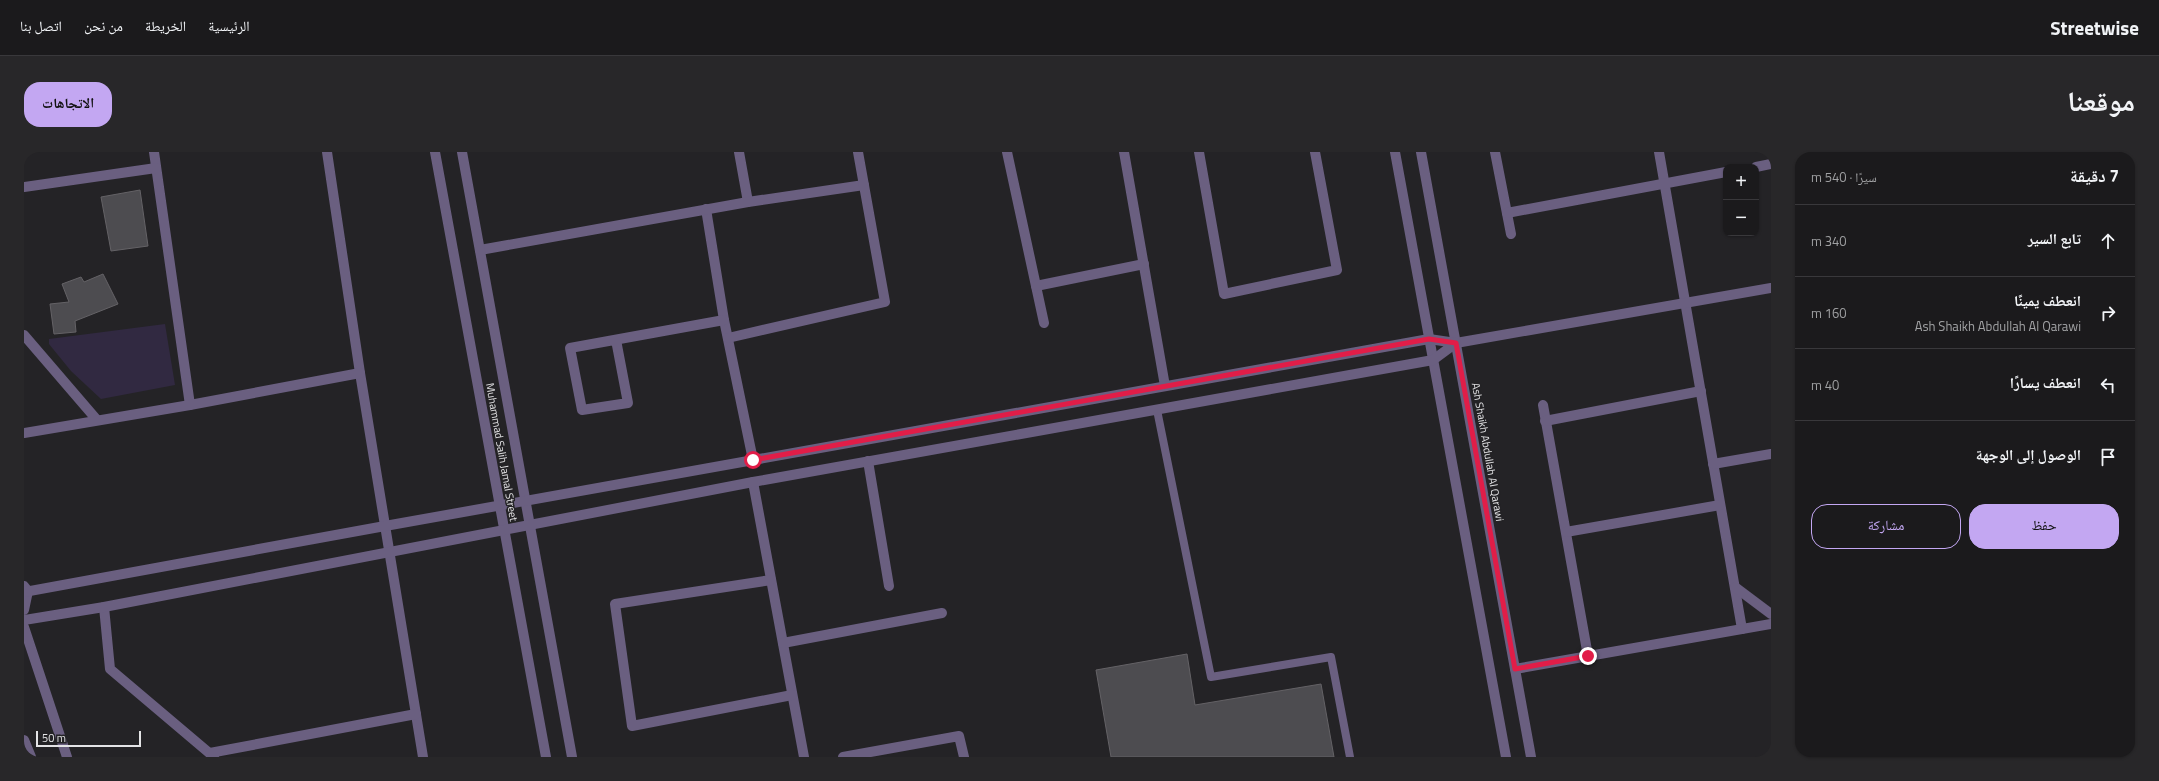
<!DOCTYPE html>
<html lang="ar">
<meta charset="utf-8">
<style>
:root{--surface:#1b1a1c;--page:#282729;--text:#f1f3f6;--muted:#a0a1a3;--line:#39383b;--accent:#c3a7f2}
body{margin:0;font-family:"Titillium Web","Noto Naskh Arabic",sans-serif;background:var(--page);color:var(--text);direction:rtl}
.controls{position:absolute;right:12px;top:12px;display:grid;overflow:hidden;border-radius:8px;box-shadow:0 1px 3px #0004}
.controls button{width:36px;height:36px;display:grid;place-items:center;padding:0;border:0;border-bottom:1px solid var(--line);background:var(--surface);color:var(--text);font:20px sans-serif}
.scale{position:absolute;left:12px;bottom:10px;width:105px;box-sizing:border-box;padding-left:4px;border:2px solid #e4e4e6;border-top:0;font-size:11px;line-height:14px;white-space:nowrap;color:#e4e4e6;-webkit-text-stroke:3px #242326;paint-order:stroke}
.stop{position:absolute;width:12px;height:12px;margin:-9px;border:3px solid #e11d48;border-radius:50%;background:#fff}
.stop.end{background:#e11d48;border-color:#fff;box-shadow:0 1px 4px #0008}
.list{margin:0;padding:0;list-style:none}
h2{display:flex;justify-content:space-between;align-items:center;height:52px;margin:0;padding:0 16px;font-size:17px}
h2 small{font-size:13px;font-weight:400;color:var(--muted)}
.list li{display:grid;grid-template-columns:26px 1fr auto;gap:12px;align-items:center;box-sizing:border-box;height:72px;padding:0 16px;border-top:1px solid var(--line)}
.list b{display:block;font-size:15px;white-space:nowrap}
.list p{margin:0;font-size:13px;white-space:nowrap;color:var(--muted)}
.list em{font-size:13px;font-style:normal;color:var(--muted)}
.actions{display:flex;gap:8px;padding:12px 16px}
.actions a{flex:1;padding:9px 0;border:1px solid var(--accent);border-radius:16px;text-align:center;font-size:14px;color:var(--accent)}
.actions .main{background:var(--accent);color:#111}
.icon{flex:none;width:22px;height:22px;fill:none;stroke:currentColor;stroke-width:2;stroke-linecap:round;stroke-linejoin:round}
.map{position:relative;flex:none;width:1747px;height:605px;overflow:hidden;direction:ltr;border-radius:16px}
header{display:flex;align-items:center;gap:24px;box-sizing:border-box;height:56px;padding:0 20px;background:var(--surface);border-bottom:1px solid var(--line)}
header strong{font-size:19px}
nav{display:flex;gap:22px;margin-inline-start:auto;font-size:14px}
.intro{display:flex;align-items:center;justify-content:space-between;box-sizing:border-box;height:96px;padding:0 24px}
h1{margin:0;font-size:28px}
.button{padding:10px 18px;border-radius:16px;background:var(--accent);color:#111;font-size:14px;font-weight:700}
main{display:flex;gap:24px;padding:0 24px}
aside{flex:1;background:var(--surface);border-radius:16px;box-shadow:0 1px 3px #0004}
.map>svg:first-child{display:block}
</style>
<header>
<strong>Streetwise</strong>
<nav><a>الرئيسية</a><a>الخريطة</a><a>من نحن</a><a>اتصل بنا</a></nav>
</header>
<div class="intro"><h1>موقعنا</h1><a class="button">الاتجاهات</a></div>
<main>
<aside>
<h2>7 دقيقة<small>سيرًا · 540 m</small></h2>
<ul class="list">
<li><svg class="icon" aria-label="ahead" viewBox="0 0 24 24"><path d="M12 20V5M6 11l6-6 6 6"/></svg><div><b>تابع السير</b></div><em>340 m</em></li>
<li><svg class="icon" aria-label="right" viewBox="0 0 24 24"><path d="M7 20v-9h11M14 6l5 5-5 5"/></svg><div><b>انعطف يمينًا</b><p>Ash Shaikh Abdullah Al Qarawi</p></div><em>160 m</em></li>
<li><svg class="icon" aria-label="left" viewBox="0 0 24 24"><path d="M17 20v-9H6M10 6l-5 5 5 5"/></svg><div><b>انعطف يسارًا</b></div><em>40 m</em></li>
<li><svg class="icon" aria-label="arrive" viewBox="0 0 24 24"><path d="M6 21V4h12l-3 4 3 4H6"/></svg><div><b>الوصول إلى الوجهة</b></div></li>
</ul>
<div class="actions"><a class="main">حفظ</a><a>مشاركة</a></div>
</aside>
<div class="map">
<svg width="1747" height="605" viewBox="0 0 1747 605">
<rect width="100%" height="100%" fill="#242326"/>
<path fill="#312941" d="M141 172 151 233 77 247 47 219 25 192V187Z"/>
<g fill="#4d4c50" stroke="#646266">
<path d="M116 38 124 94 87 99 77 45Z"/>
<path d="M79 122 94 152 51 169 52 180 30 182 26 152 45 150 38 132 57 125 60 130Z"/>
<path d="M1163 502 1171 553 1297 532 1310 605H1087L1072 518Z"/>
</g>
<g fill="none" stroke-linecap="round" stroke-linejoin="round">
<path stroke="#6a5f80" stroke-width="8" d="M1133 258 1187 525 1307 505 1326 605"/>
<g stroke="#6a5f80" stroke-width="10">
<path d="M130 0 166 253"/>
<path d="M303 0 336 221 399 605"/>
<path d="M715 0 724 50"/>
<path d="M983 0 1020 171"/>
<path d="M1100 0 1141 234"/>
<path d="M1175 0 1200 142 1313 118 1291 0"/>
<path d="M1471 0 1487 82"/>
<path d="M1635 0 1718 477"/>
<path d="M1732 15 1747 12"/>
<path d="M0 35 132 16"/>
<path d="M682 57 700 168 729 308"/>
<path d="M1483 61 1702 20"/>
<path d="M456 98 724 50 840 33"/>
<path d="M1012 134 1120 112"/>
<path d="M0 183 73 268"/>
<path d="M704 186 861 150 834 0"/>
<path d="M592 188 604 251 558 258 546 196 700 168"/>
<path d="M1432 191 1747 136"/>
<path d="M1519 253 1564 504"/>
<path d="M1521 269 1677 239"/>
<path d="M0 281 166 253 336 221"/>
<path d="M844 309 865 434"/>
<path d="M1689 312 1747 302"/>
<path d="M729 330 780 605"/>
<path d="M1542 380 1696 353"/>
<path d="M747 428 591 452 608 574 768 543"/>
<path d="M0 434 4 439 0 458"/>
<path d="M1711 435 1747 462"/>
<path d="M80 455 86 517 190 605"/>
<path d="M0 475 43 605"/>
<path d="M759 491 918 461"/>
<path d="M1491 517 1747 472"/>
<path d="M0 588 7 605"/>
<path d="M186 601 392 562"/>
<path d="M819 605 935 584 940 605"/>
</g>
<g stroke="#6a5f80" stroke-width="10">
<path d="M411 0 522 605"/>
<path d="M438 0 548 605"/>
<path d="M1371 0 1482 605"/>
<path d="M1397 0 1507 605"/>
<path d="M0 440 361 374 1405 187 1432 191"/>
<path d="M0 468 80 455 729 330 1409 208 1432 191"/>
</g>
</g>
<g fill="none" stroke-linecap="round" stroke-linejoin="round">
<path stroke="#e11d48" stroke-width="5" d="M729 308 1405 187 1432 191 1491 517 1564 504"/>
</g>
<g text-anchor="middle" stroke-width="3" stroke-linejoin="round" paint-order="stroke">
<g font-size="11" fill="#e4e4e6" stroke="#242326">
<text transform="translate(478 300) rotate(80)" y="4">Muhammad Salih Jamal Street</text>
<text transform="translate(1464 300) rotate(80)" y="4">Ash Shaikh Abdullah Al Qarawi</text>
</g>
</g>
</svg>
<div class="controls">
<button>+</button>
<button>−</button>
</div>
<div class="scale">50 m</div>
<div class="stop" style="left:729px;top:308px"></div>
<div class="stop end" style="left:1564px;top:504px"></div>
</div>
</main>
